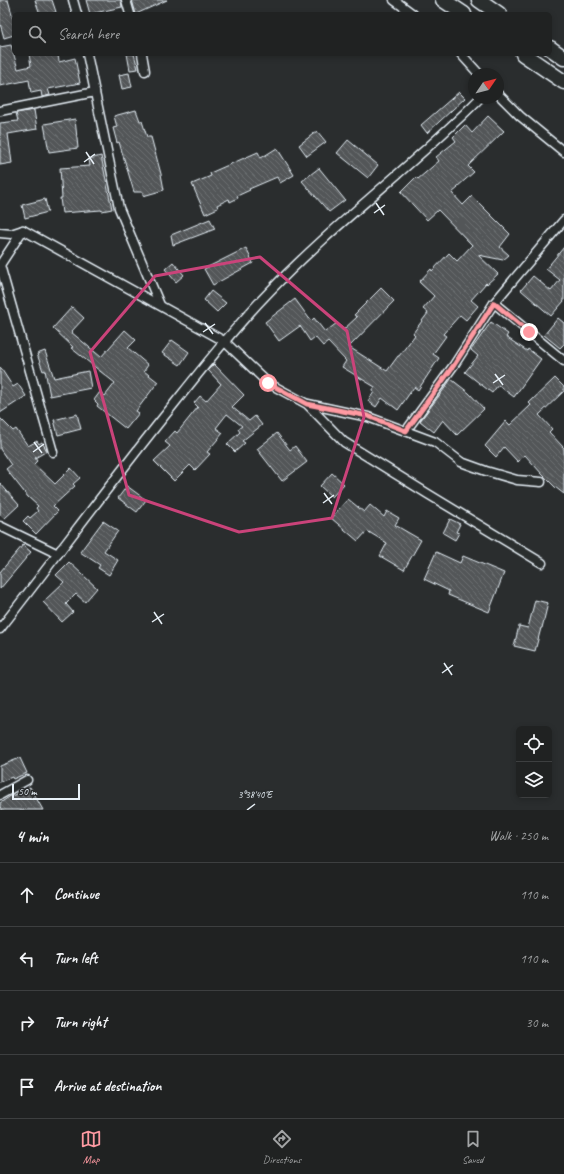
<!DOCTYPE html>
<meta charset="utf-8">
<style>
:root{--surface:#202222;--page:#2d2f2f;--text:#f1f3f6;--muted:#a2a4a5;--line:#3d3f40;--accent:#ff9aa2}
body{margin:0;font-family:Caveat,sans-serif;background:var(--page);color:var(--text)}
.controls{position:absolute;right:12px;bottom:12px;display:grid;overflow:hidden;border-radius:6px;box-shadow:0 2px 6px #0003}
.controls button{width:36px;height:36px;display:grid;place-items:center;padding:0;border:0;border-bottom:1px solid var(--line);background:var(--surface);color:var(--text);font:20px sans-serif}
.compass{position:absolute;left:468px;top:68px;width:36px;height:36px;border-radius:50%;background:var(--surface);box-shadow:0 2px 6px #0003;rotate:55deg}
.scale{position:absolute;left:12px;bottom:10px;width:68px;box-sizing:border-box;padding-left:4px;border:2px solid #e8f1f8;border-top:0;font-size:11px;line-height:14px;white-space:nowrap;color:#e8f1f8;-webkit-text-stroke:3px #2a2d2e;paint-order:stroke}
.stop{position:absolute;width:12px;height:12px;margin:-9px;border:3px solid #ff9aa2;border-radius:50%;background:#fff}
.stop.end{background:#ff9aa2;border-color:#fff;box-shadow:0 1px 4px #0008}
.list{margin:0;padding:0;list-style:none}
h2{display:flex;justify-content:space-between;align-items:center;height:52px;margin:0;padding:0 16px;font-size:17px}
h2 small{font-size:13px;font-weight:400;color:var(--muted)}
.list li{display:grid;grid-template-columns:26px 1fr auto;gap:12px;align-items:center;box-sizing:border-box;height:64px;padding:0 16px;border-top:1px solid var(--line)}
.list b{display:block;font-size:15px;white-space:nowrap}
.list em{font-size:13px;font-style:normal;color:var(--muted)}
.icon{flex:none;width:22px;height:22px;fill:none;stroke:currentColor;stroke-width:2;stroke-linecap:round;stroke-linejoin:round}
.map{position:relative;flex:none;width:564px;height:810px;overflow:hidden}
.search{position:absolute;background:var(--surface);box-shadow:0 2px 6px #0003;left:12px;right:12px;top:12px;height:44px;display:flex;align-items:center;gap:10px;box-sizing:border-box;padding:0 14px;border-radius:6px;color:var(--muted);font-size:15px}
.sheet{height:308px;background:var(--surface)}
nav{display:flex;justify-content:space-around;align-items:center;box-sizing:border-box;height:56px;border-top:1px solid var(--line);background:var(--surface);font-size:11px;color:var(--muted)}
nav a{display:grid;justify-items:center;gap:2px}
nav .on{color:var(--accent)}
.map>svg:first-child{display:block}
</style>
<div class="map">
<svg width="564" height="810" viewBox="0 0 564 810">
<defs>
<pattern id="building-back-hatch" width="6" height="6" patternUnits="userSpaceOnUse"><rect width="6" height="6" fill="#535759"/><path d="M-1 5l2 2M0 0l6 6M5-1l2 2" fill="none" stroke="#6c7072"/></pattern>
</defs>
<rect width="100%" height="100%" fill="#2a2d2e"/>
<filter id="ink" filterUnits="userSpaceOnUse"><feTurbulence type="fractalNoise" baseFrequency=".025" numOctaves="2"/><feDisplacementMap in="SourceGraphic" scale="8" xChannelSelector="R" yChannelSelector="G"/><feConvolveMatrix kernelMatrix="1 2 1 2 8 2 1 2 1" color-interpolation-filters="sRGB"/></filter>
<g filter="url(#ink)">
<g fill="url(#building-back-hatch)" stroke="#e8f1f8">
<path d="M0 0H8L14 21V35L4 38 0 23Z"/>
<path d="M35 0H52L56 12 52 14H40Z"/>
<path d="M86 0H121L122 7 90 14Z"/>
<path d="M132 0H167L136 14Z"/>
<path d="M11 45 18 69 31 66 29 54H58L59 62 75 58 80 83 48 89 50 95 42 97 41 91 31 93 29 80 0 86V47Z"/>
<path d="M127 54H134L138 69 130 70Z"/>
<path d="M129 73 132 87 122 89 119 75Z"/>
<path d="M459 92 465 98 427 133 421 125Z"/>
<path d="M34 110 37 129 8 134 12 163 0 165V123L18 121 16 113Z"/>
<path d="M136 110 140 121H142L147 137H151L161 174 164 190 143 196V192H134L119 142 117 143 113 128 117 127 114 116Z"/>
<path d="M488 116 504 131 468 166 474 172 457 187 458 188 452 193 463 205 472 196 510 234 500 247 509 255 503 260 478 255 498 274 487 284 486 283 471 300 478 306 466 320 460 315 443 334 446 336 433 354 439 358 418 390 414 387 398 410 382 398 376 407 368 401 374 392 372 391 375 387 342 367 346 361 328 342 323 346 315 337 310 341 300 326 279 341 265 322 295 299 311 321 314 318 325 332 337 323 343 330 357 317 354 315 381 288 394 301 349 347 387 371 398 356H399L415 335 413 333 428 313 423 309 434 296 419 282 431 269 432 271 449 253 457 261 472 245 438 210 427 220 401 192 416 177 418 179 439 161 436 157 456 141 453 137 465 125 472 133Z"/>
<path d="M75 119 78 148 49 152 44 124Z"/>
<path d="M317 131 326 142 307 156 299 145Z"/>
<path d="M348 140 378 165 368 178 337 153Z"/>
<path d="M277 148 294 175 280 183 277 177 249 189 250 190 237 196 238 198 230 202 229 199 217 205 218 208 205 214 192 184 211 176 210 173 258 152 261 158Z"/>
<path d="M101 156 112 209 102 211 101 210 62 213 60 198H62L60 168 90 166 89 159Z"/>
<path d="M319 168 345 200 329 212 302 181Z"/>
<path d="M45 199 48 212 25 218 22 205Z"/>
<path d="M210 219 215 229 173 245 171 235Z"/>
<path d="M564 247V301L551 316 521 290 533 276 551 291 560 280 546 269Z"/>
<path d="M246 248 253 263 213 285 204 269Z"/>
<path d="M173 262 184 275 176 282 165 269Z"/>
<path d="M211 291 226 303 217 312 204 300Z"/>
<path d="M72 307 84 318 71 332 101 357 125 330 136 340 128 348 148 365 144 371 158 382 136 411 139 413 126 429 97 406 98 404 94 400 100 392 105 396 115 383 71 348 73 347 53 328Z"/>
<path d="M558 318 564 323V344L560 348 544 335Z"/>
<path d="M491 322 508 334 506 337 527 351 528 349 541 359 514 397 498 385 492 393 465 372 478 356 471 350Z"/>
<path d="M172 340 189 352 180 365 162 353Z"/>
<path d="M45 351 54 378 88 371 91 388 50 396 45 370 43 371 37 354Z"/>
<path d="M214 364 244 395 232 407 249 421 255 416 262 425 242 441 245 443 235 452 227 444 240 432 238 429 242 426 227 414 216 428 223 433 207 452 210 454 195 470 190 465 174 481 154 461 170 446 165 442 175 431 177 433 198 407 194 403 200 396 206 401 221 384 208 370Z"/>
<path d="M0 367 13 387 18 384 26 396 0 413Z"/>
<path d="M555 378 564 387V391L539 415 552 429 549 432 564 448V494L555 487 542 474 525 455 518 462 504 447 496 457 485 446 506 421 510 425 531 405 529 403Z"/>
<path d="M451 379 469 393 484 409 457 435 443 420 434 432 420 421 442 392Z"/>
<path d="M77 414 81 429 58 435 54 420Z"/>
<path d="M0 418 13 431 16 429 28 446 37 441 39 444 42 442 47 451 35 458 37 461 34 464 55 484 71 468 80 478 73 484 75 486 53 506 58 511 36 534 23 521 28 516 30 518 38 511 36 508 38 506 28 497 6 469 11 465 0 449Z"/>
<path d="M277 433 290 450 295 446 307 462 282 481 257 449Z"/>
<path d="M332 473 344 484 332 497 320 486Z"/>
<path d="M0 483 19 505 4 519 0 515Z"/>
<path d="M127 486 146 500 137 512 118 498Z"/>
<path d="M348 499 364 512 370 505 384 517 387 511 399 518 395 525 421 540 404 570 380 556 387 543 367 531 358 541 331 518Z"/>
<path d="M450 519 460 524 456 532 459 533 455 540 443 533Z"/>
<path d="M103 521 118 531 104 551 118 560 109 575 98 568 100 565 80 552Z"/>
<path d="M23 545 31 552 0 589V572Z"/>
<path d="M436 552 460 563 463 556 504 573 489 612 448 595 449 591 424 579Z"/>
<path d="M69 562 97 588 85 602 76 594 66 604 73 612 62 622 43 602 64 582 56 575Z"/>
<path d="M535 600 548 603 542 628H541L535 651 514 646 519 626 528 628Z"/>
<path d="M20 758 27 773 13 779 12 777 0 782V766Z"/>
<path d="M30 787 43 810H2L0 807V803L12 795 13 796Z"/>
</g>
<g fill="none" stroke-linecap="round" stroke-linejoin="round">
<g stroke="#e8f1f8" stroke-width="11">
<g id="minor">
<path d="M73 0 77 14"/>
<path d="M126 0 130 14"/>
<path d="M394 0 413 14"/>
<path d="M87 54 119 208 160 305"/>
<path d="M142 54 145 71"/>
<path d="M461 54 479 74"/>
<path d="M498 94 520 116 564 152"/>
<path d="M0 111 95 92"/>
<path d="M0 233 11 234 23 230 224 341 221 345"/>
<path d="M0 265 53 452"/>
<path d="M0 265 23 230"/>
<path d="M494 303 564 361"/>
<path d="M224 341 268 383 307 404 344 442 428 494 542 563"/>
<path d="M308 404 368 417 435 442 461 462 486 471 517 480 541 482"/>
<path d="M406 431 454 365 494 303 564 220"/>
<path d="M0 526 58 554 61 549"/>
<path d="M0 629C57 556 112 481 170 409 202 369 234 328 270 291 336 222 413 166 480 98"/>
<path d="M0 795 27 780"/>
</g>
</g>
<g stroke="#e8f1f8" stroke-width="17">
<g id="trunk">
<path d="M443 0 464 14"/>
<path d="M479 0 499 14"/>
<path d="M550 48 564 58"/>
<path d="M523 54 564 82"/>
</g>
</g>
<use href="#minor" stroke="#2a2d2e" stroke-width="8"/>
<use href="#trunk" stroke="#2a2d2e" stroke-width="14"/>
</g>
</g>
<g fill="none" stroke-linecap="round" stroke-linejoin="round" filter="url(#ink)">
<path stroke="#ff9aa2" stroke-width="5" d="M268 383 307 404 368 416 406 431 454 365 494 303 529 332"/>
</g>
<path fill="none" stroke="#ca437a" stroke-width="3" stroke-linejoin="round" d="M260 257 347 331 364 417 332 518 239 532 129 495 90 352 155 276Z"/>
<path fill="none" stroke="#e8f1f8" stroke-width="1.5" d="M86 152 94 164M84 162 95 154M376 203 384 215M374 213 385 205M205 323 213 334M203 332 215 324M495 374 503 385M493 383 505 375M34 442 42 453M33 452 44 444M324 493 332 504M323 503 334 495M154 612 162 624M152 622 164 614M444 663 452 675M442 673 453 665M247 810 255 804"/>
<g font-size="10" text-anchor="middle" fill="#e8f1f8" stroke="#2a2d2e" stroke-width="3.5" stroke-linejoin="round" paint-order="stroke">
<text x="255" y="798">3°38'40"E</text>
</g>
</svg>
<div class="controls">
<button><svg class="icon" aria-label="locate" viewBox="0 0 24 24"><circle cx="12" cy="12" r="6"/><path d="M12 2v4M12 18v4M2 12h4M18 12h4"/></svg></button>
<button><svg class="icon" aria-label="layers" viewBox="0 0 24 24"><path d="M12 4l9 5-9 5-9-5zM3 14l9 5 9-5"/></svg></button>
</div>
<svg class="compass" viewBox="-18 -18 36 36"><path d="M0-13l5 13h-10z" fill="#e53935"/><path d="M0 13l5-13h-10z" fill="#a2a4a5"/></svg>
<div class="scale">50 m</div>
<div class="stop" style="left:268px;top:383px"></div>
<div class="stop end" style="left:529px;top:332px"></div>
<div class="search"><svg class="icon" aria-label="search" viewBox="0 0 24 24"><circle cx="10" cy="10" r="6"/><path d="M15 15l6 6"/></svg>Search here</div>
</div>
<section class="sheet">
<h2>4 min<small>Walk · 250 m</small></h2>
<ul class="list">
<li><svg class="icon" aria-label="ahead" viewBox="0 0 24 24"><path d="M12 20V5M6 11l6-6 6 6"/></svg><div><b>Continue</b></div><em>110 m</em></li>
<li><svg class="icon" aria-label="left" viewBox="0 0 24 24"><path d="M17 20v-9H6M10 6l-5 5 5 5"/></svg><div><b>Turn left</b></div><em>110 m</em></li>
<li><svg class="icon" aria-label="right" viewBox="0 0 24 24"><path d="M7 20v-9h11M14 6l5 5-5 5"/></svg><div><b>Turn right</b></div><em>30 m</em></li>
<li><svg class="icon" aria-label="arrive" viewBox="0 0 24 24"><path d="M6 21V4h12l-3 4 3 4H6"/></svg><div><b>Arrive at destination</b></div></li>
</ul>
</section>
<nav>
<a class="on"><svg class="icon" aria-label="map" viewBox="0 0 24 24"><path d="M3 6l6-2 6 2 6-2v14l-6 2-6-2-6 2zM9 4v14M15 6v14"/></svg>Map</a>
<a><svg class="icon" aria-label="directions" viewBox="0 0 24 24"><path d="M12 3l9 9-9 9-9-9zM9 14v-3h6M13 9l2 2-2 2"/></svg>Directions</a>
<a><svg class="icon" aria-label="saved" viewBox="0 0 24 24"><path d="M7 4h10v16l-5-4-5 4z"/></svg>Saved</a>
</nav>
